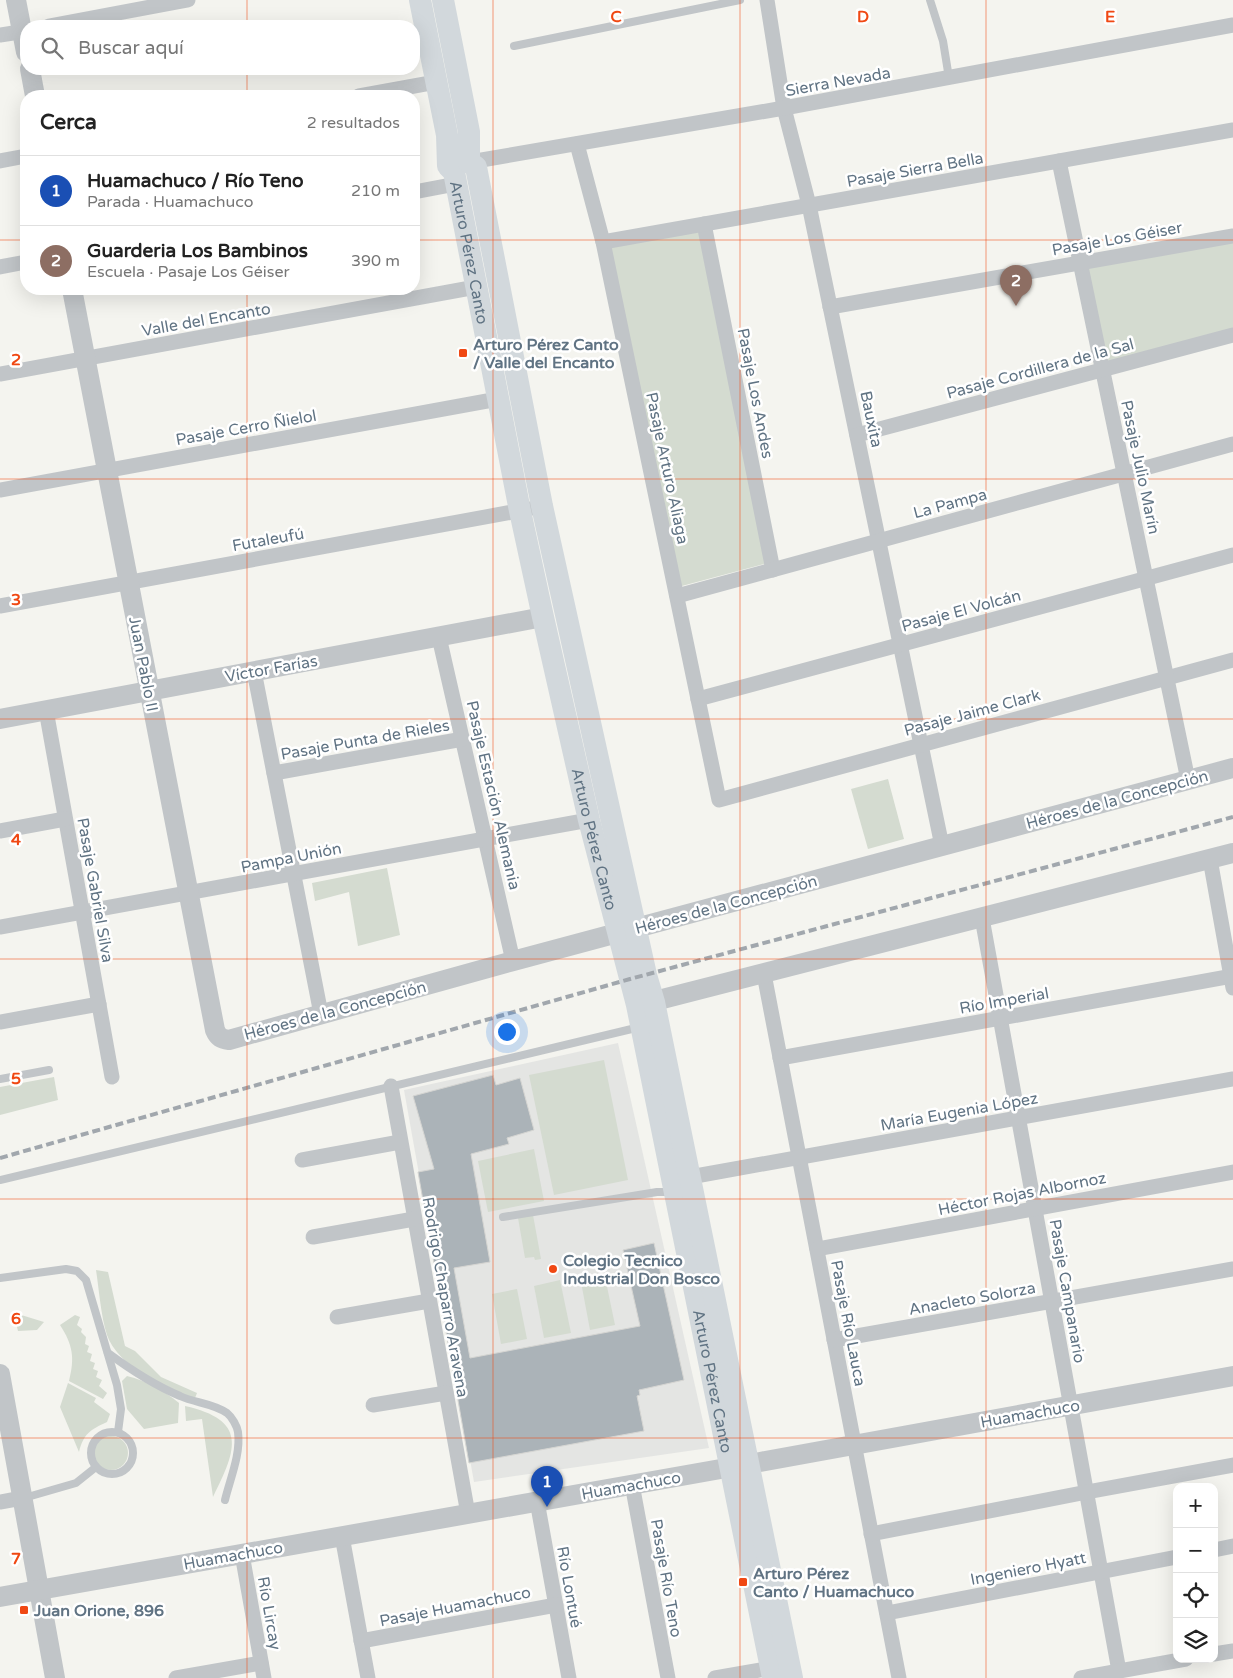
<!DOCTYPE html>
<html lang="es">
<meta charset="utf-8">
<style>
:root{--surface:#fff;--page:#f6f6f6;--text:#222;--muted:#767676;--line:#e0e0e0;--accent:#db2777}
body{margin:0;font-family:"Varela Round",sans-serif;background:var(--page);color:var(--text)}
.controls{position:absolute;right:15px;bottom:15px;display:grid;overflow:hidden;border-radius:10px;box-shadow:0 5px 20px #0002}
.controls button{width:45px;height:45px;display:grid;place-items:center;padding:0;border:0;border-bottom:1px solid var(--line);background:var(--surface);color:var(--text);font:25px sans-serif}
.you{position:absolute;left:506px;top:1031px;width:18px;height:18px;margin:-12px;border:4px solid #fff;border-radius:50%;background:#1a73e8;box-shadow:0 0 0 8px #1a73e833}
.badge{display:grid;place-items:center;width:32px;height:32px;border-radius:50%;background:var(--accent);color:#fff;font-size:16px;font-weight:700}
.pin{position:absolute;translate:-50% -41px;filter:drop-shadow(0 1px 2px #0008)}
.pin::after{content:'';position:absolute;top:26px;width:18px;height:15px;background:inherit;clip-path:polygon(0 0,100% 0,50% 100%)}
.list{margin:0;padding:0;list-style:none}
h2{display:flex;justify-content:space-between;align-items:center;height:65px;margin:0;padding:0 20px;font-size:21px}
h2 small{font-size:16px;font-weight:400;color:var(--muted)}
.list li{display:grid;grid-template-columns:32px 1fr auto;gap:15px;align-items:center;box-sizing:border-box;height:70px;padding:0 20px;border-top:1px solid var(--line)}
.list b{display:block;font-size:19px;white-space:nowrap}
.list p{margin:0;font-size:16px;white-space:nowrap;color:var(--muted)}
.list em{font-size:16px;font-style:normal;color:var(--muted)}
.icon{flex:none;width:28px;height:28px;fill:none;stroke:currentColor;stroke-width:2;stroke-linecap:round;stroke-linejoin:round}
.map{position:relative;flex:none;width:1233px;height:1678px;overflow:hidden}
.search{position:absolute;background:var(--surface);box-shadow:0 5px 20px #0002;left:20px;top:20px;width:400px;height:55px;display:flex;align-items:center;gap:12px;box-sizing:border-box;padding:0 18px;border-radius:20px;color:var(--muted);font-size:19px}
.panel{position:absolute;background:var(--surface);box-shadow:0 5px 20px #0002;left:20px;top:90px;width:400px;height:205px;border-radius:20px}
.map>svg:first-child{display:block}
</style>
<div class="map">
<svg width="1233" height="1678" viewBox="0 0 1233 1678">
<rect width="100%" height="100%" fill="#f4f4ef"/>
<path fill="#e4e5e3" d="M618 1043 709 1448 474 1482 404 1090Z"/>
<g fill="#d4dbd0">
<path d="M702 229 771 562 678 587 609 245Z"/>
<path d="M1233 239V330L1106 364 1086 264Z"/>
<path d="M888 779 904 839 868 849 851 789Z"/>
<path d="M387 868 400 935 358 946 349 892 315 901 312 883Z"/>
<path d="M604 1060 628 1180 554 1195 529 1075Z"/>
<path d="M54 1077 58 1100 0 1115V1087Z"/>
<path d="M534 1149 544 1201 488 1212 478 1161Z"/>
<path d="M533 1215 541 1259 535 1260 534 1257 525 1258 518 1218Z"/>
<path d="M96 1270 108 1272 125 1346 135 1351 161 1377 197 1393 195 1398C166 1391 117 1365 107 1335 101 1317 99 1289 96 1270Z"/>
<path d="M605 1277 615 1325 590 1330 581 1282Z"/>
<path d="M560 1280 571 1333 544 1338 534 1286Z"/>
<path d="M517 1289 527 1339 501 1344 492 1294Z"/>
<path d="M18 1314 44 1322 37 1330 18 1331 14 1315Z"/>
<path d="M75 1315 80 1317 77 1325 82 1329 81 1332 86 1337 85 1344 89 1346 87 1352 92 1354 90 1361 95 1363 93 1369 98 1371 96 1377 102 1380 99 1386 107 1393 103 1399 69 1381C75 1358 73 1345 60 1325Z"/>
<path d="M127 1376C147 1381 163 1390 179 1403L178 1423 144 1429 127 1409 122 1381Z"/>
<path d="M68 1383 96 1398 94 1402 110 1414 107 1422C90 1430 84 1433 79 1452L60 1407Z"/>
<path d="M185 1406C247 1420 238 1448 213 1497L202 1419 186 1421Z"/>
<circle cx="111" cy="1453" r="17"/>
</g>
<path fill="#abb3b8" stroke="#d5d5d2" d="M493 1075 496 1085 520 1078 534 1130 507 1138 509 1144 471 1154 490 1262 454 1268 470 1358 640 1326 623 1250 654 1243 684 1380 639 1390 640 1395 637 1396 644 1431 469 1463 418 1172 434 1169 413 1096Z"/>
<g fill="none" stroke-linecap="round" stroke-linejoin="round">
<g stroke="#c1c5c8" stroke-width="8">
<path d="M930 0 943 41 949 78"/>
<path d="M514 46 740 0"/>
<path d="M0 1079 49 1070"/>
<path d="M0 1180 640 1027"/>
<path d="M503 1217 657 1192H672"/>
<path d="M0 1278 66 1269 77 1271 86 1280 117 1385 121 1409 118 1432"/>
<path d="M108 1353C131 1370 154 1385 180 1396 195 1403 213 1403 227 1413 232 1417 237 1426 238 1432 241 1454 230 1479 225 1500"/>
<circle cx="112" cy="1453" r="21"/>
<path d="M24 1498 76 1483 96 1467"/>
</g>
<g stroke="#c1c5c8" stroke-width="15">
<path d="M767 0 784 108 809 205 942 846"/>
<path d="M49 26 188 0"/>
<path d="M0 35 26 31"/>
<path d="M359 96 436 82"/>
<path d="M577 144 603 242 719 800 1233 660"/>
<path d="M0 161 26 156"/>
<path d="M1059 161 1188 780"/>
<path d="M464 163 784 108 1233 25"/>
<path d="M414 192 456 184"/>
<path d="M704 224 773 570"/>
<path d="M603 242 1233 130"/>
<path d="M0 267 26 262"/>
<path d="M830 307 1233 236"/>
<path d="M0 374 476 287"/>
<path d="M857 435 1233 335"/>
<path d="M0 490 498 399"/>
<path d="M677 596 1233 444"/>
<path d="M0 606 529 509"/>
<path d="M439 637 513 961"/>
<path d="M254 671 321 1014"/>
<path d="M698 699 1233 555"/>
<path d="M46 710 112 1077"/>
<path d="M274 773 463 739"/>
<path d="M0 831 65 819"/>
<path d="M1210 859 1233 988"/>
<path d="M982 918 1119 1671"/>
<path d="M0 927 589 820"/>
<path d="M764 974 899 1678"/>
<path d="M0 1022 99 1004"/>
<path d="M780 1058 1233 976"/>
<path d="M391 1086 468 1514"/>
<path d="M302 1160 400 1142"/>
<path d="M690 1177 1233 1079"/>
<path d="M313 1237 414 1219"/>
<path d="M817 1249 1233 1172"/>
<path d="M337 1317 429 1301"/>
<path d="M834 1340 1233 1269"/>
<path d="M373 1405 446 1393"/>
<path d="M632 1484 668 1678"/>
<path d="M537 1501 569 1678"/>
<path d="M0 1502 22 1498"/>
<path d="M871 1534 1087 1492 1233 1465"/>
<path d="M342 1536 368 1678"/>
<path d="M1214 1550 1233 1546"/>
<path d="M242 1554 264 1678"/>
<path d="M887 1613 1177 1557"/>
<path d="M361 1641 556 1605"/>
<path d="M1214 1654 1233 1651"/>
<path d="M176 1678 261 1663"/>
<path d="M715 1678 771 1668"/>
<path d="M1081 1678 1186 1659"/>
</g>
<g stroke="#c1c5c8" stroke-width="20">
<path d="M16 0 26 52"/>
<path d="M30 69 35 96"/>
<path d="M72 289 215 1030C218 1037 221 1039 229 1040L513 961 1233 768"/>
<path d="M0 719 543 617"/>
<path d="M639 1005 1233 853"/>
<path d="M0 1374 55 1678"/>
<path d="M0 1597 760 1462 1233 1376"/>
</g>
<g stroke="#d2d8dc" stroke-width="22">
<path id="s1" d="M420 0 447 135 448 166 454 172 520 511 543 617 589 820 637 1005 773 1678"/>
<path d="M443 0 469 132V162L476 167 542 506 646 975 654 1002 792 1678"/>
</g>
<path stroke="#a1a7ad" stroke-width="4" stroke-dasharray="8 4" stroke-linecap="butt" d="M0 1158 630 979 1233 817"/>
</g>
<path fill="none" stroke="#f04813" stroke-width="1" stroke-opacity="0.55" d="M247 0V26M493 0V1678M740 0V1678M986 0V1678M247 69V96M0 240H26M414 240H1233M247 289V1678M0 479H1233M0 719H1233M0 959H1233M0 1199H1233M0 1438H1233"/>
<g fill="#f04813" stroke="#fff" stroke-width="2">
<rect x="458" y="348" width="10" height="10" rx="2.5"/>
<circle cx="553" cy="1269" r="5"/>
<rect x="738" y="1577" width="10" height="10" rx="2.5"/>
<rect x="19" y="1605" width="10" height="10" rx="2.5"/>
</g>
<g text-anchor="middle" stroke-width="5" stroke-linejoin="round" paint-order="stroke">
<g font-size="16" fill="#607383" stroke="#fff">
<text transform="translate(838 81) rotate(-10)" y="6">Sierra Nevada</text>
<text transform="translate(915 169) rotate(-10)" y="6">Pasaje Sierra Bella</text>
<text transform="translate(1117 238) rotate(-10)" y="6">Pasaje Los Géiser</text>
<text dy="6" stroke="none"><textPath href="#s1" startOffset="259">Arturo Pérez Canto</textPath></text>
<text transform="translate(206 319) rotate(-10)" y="6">Valle del Encanto</text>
<text transform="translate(1040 368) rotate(-15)" y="6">Pasaje Cordillera de la Sal</text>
<text transform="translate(756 393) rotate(79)" y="6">Pasaje Los Andes</text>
<text transform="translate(872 419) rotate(78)" y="6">Bauxita</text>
<text transform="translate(246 427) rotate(-10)" y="6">Pasaje Cerro Ñielol</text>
<text transform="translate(1141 467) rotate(78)" y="6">Pasaje Julio Marín</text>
<text transform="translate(668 468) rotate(78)" y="6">Pasaje Arturo Aliaga</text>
<text transform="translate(950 503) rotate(-15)" y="6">La Pampa</text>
<text transform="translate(268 539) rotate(-10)" y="6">Futaleufú</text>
<text transform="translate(961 610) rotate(-15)" y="6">Pasaje El Volcán</text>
<text transform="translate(144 664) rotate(79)" y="6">Juan Pablo II</text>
<text transform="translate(271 668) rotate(-10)" y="6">Víctor Farías</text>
<text transform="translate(972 712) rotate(-15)" y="6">Pasaje Jaime Clark</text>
<text transform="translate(365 739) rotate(-10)" y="6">Pasaje Punta de Rieles</text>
<text transform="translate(494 795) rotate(77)" y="6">Pasaje Estación Alemania</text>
<text transform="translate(1117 799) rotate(-15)" y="6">Héroes de la Concepción</text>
<text dy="6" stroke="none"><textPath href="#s1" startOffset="859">Arturo Pérez Canto</textPath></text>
<text transform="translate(291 857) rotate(-11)" y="6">Pampa Unión</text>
<text transform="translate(96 890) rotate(80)" y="6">Pasaje Gabriel Silva</text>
<text transform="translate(726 904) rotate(-15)" y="6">Héroes de la Concepción</text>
<text transform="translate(1004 1000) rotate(-10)" y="6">Río Imperial</text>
<text transform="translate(335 1010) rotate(-15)" y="6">Héroes de la Concepción</text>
<text transform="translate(959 1111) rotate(-10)" y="6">María Eugenia López</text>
<text transform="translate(1022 1193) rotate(-11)" y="6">Héctor Rojas Albornoz</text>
<text transform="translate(1068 1291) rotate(80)" y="6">Pasaje Campanario</text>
<text transform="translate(446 1297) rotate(80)" y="6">Rodrigo Chaparro Aravena</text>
<text transform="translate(972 1298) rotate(-10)" y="6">Anacleto Solorza</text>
<text transform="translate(849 1323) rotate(79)" y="6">Pasaje Río Lauca</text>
<text dy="6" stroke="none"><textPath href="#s1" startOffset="1414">Arturo Pérez Canto</textPath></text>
<text transform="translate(1030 1413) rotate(-10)" y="6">Huamachuco</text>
<text transform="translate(631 1485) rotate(-10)" y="6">Huamachuco</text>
<text transform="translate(233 1555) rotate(-10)" y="6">Huamachuco</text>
<text transform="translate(1028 1568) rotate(-11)" y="6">Ingeniero Hyatt</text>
<text transform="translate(667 1578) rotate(80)" y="6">Pasaje Río Teno</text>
<text transform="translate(570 1587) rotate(80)" y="6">Río Lontué</text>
<text transform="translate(455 1606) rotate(-11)" y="6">Pasaje Huamachuco</text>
<text transform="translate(270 1613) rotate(80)" y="6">Río Lircay</text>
</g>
<g font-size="16" font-weight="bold" fill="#607383" stroke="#fff" text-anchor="start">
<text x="473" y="350">Arturo Pérez Canto<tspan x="473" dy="18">/ Valle del Encanto</tspan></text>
<text x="563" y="1266">Colegio Tecnico<tspan x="563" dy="18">Industrial Don Bosco</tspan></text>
<text x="753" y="1579">Arturo Pérez<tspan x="753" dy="18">Canto / Huamachuco</tspan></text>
<text x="34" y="1616">Juan Orione, 896</text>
</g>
</g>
<g font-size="16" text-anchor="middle" font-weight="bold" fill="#f04813" stroke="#fff" stroke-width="5" stroke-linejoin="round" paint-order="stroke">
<text x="616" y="22">C</text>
<text x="863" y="22">D</text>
<text x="1110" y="22">E</text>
<text x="16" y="365">2</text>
<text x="16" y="605">3</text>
<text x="16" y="845">4</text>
<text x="16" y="1084">5</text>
<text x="16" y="1324">6</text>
<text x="16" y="1564">7</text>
</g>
</svg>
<div class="controls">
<button>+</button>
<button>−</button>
<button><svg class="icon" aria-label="locate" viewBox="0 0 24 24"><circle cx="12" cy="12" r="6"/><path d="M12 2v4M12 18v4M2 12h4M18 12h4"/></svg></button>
<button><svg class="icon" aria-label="layers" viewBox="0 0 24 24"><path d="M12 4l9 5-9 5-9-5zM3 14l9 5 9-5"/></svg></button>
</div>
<div class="you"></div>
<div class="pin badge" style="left:547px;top:1507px;background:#1a4fb4">1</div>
<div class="pin badge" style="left:1016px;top:306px;background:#8d6e63">2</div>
<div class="search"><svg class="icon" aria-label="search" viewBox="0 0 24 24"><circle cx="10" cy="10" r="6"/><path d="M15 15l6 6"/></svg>Buscar aquí</div>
<section class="panel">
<h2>Cerca<small>2 resultados</small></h2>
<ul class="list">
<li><span class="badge" style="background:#1a4fb4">1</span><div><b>Huamachuco / Río Teno</b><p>Parada · Huamachuco</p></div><em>210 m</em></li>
<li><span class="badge" style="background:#8d6e63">2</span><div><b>Guarderia Los Bambinos</b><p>Escuela · Pasaje Los Géiser</p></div><em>390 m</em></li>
</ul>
</section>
</div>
